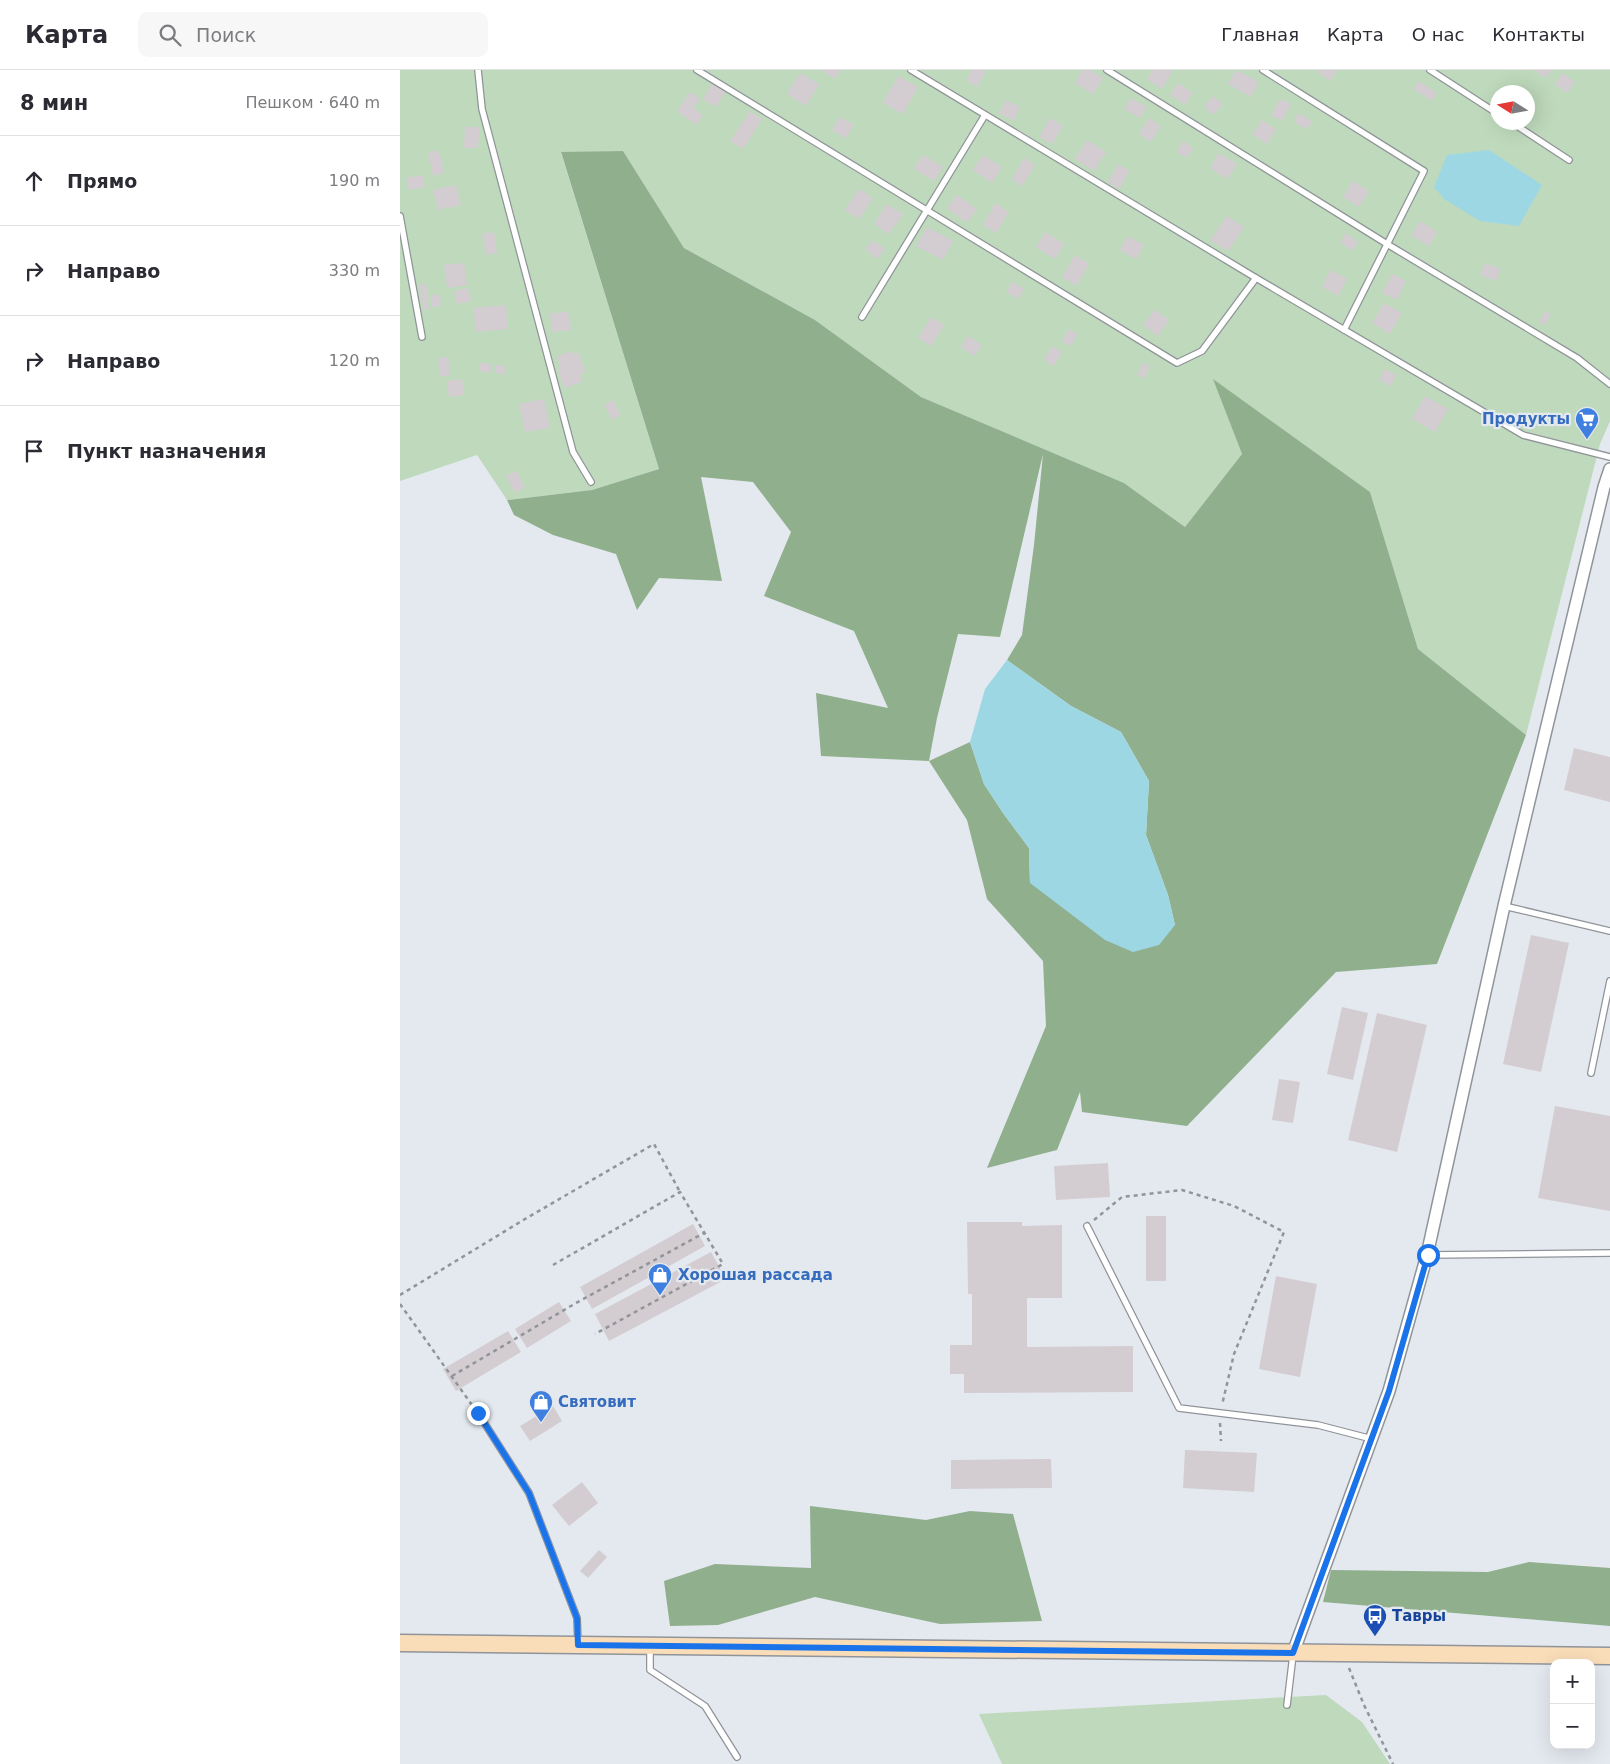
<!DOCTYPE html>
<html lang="ru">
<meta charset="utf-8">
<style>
:root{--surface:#fff;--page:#f7f7f7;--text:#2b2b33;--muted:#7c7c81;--line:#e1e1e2}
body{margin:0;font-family:"DejaVu Sans",sans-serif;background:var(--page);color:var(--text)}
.controls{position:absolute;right:15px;bottom:15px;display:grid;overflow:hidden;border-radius:10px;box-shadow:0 5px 20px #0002}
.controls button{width:45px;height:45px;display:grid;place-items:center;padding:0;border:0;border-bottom:1px solid var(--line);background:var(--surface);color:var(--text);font:25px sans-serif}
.compass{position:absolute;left:1090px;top:15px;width:45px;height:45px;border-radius:50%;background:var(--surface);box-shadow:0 5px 20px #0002;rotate:281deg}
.stop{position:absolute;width:15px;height:15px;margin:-11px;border:4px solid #1a73e8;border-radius:50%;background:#fff}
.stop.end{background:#1a73e8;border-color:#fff;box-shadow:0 1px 5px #0008}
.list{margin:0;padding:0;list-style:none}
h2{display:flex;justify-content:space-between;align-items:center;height:65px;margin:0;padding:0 20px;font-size:21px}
h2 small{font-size:16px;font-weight:400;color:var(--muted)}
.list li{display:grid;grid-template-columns:32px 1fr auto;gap:15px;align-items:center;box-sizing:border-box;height:90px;padding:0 20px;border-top:1px solid var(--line)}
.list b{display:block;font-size:19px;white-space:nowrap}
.list em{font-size:16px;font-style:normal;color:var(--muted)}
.icon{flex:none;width:28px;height:28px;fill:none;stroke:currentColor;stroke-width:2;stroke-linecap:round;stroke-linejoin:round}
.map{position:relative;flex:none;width:1210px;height:1694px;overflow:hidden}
header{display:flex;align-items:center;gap:30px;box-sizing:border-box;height:70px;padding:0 25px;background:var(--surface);border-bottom:1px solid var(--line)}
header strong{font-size:24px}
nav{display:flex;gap:28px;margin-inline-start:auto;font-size:18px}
.search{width:350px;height:45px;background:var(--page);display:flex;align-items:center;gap:12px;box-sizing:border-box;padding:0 18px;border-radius:10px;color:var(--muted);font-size:19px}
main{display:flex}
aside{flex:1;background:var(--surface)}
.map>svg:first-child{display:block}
</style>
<header>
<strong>Карта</strong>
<div class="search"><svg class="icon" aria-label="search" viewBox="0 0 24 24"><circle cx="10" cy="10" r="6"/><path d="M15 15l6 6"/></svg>Поиск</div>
<nav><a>Главная</a><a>Карта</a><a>О нас</a><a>Контакты</a></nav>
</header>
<main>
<aside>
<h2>8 мин<small>Пешком · 640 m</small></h2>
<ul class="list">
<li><svg class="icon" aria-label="ahead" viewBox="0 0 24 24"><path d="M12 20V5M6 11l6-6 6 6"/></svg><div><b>Прямо</b></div><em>190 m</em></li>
<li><svg class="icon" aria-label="right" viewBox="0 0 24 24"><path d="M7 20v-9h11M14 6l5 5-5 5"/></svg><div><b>Направо</b></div><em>330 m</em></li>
<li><svg class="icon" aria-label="right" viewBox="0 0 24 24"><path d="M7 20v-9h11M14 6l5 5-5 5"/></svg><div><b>Направо</b></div><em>120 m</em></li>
<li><svg class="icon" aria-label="arrive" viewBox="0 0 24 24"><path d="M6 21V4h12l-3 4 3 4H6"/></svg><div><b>Пункт назначения</b></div></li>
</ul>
</aside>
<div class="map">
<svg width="1210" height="1694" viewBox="0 0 1210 1694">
<rect width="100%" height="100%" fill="#e4e9ef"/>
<g fill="#bed9bc" fill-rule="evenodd">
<path d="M0 0H1210V351L1200 374 1126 665 1018 579 970 422 814 310 842 384 785 457 724 413 521 327 415 250 284 178 223 81 161 83 259 399 192 420 107 430 77 385 0 411ZM1098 22H1128V52H1098Z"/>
<path d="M926 1625 962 1652 990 1694H602L579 1644Z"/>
</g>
<g fill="#8faf8d" fill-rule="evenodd">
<path d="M223 81 284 178 415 250 521 327 724 413 785 457 842 384 813 309 970 422 1018 579 1126 665 1037 894 936 902 787 1056 682 1042 680 1022 657 1080 587 1098 646 956 643 891 587 829 567 750 529 691 421 686 416 623 488 638 454 561 364 526 391 462 353 412 301 407 322 511 259 508 237 540 216 484 153 465 114 445 107 430 192 420 259 399 161 82ZM643 384 634 475 622 565 607 590 671 636 721 662 749 711 746 765 768 825 775 855 630 813 629 778 603 743 584 714 570 672 529 691 537 648 558 564 600 567Z"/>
<path d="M410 1436 526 1450 570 1441 613 1444 642 1551 540 1554 415 1527 318 1555 270 1556 264 1511 315 1494 411 1498Z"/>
<path d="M1129 1492 1210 1498V1556L923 1532 931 1500 1088 1502Z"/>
</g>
<g fill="#9ed7e4">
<path d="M1089 80 1142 115 1119 156 1080 151 1044 129 1034 117 1047 85Z"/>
<path d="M607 590 671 636 721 662 749 711 746 765 768 825 775 855 759 875 733 882 705 870 630 813 629 778 603 743 584 714 570 672 585 619Z"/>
</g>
<g fill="#d3cdd2">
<path d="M423 0H441L435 9 422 1Z"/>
<path d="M572 0H581L586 2 577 17 566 10Z"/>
<path d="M682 0H689L703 8 693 24 675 13Z"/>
<path d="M753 0H770L772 2 762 19 747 9Z"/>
<path d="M836 0 859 12 851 27 828 14Z"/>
<path d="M918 0H938L930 11 917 2Z"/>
<path d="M1133 0H1151L1146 8Z"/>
<path d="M400 3 419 14 406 36 387 24Z"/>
<path d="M1163 3 1175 12 1167 23 1155 14Z"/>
<path d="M498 6 518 17 503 44 483 33Z"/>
<path d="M314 11 327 19 316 37 303 29Z"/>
<path d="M1019 11 1037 23 1032 31 1013 19Z"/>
<path d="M778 13 793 23 785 35 770 25Z"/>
<path d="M290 22 300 29 293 38 303 45 296 55 277 41Z"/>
<path d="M813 26 823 34 813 45 804 36Z"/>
<path d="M731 28 747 37 740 48 724 39Z"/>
<path d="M880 29 891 34 882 51 871 45Z"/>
<path d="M606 30 620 37 614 51 599 43Z"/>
<path d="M350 41 362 49 343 79 330 71Z"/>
<path d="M899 43 912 51 907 59 894 52Z"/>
<path d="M440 47 454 55 446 68 432 60Z"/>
<path d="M650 48 663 56 652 74 639 67Z"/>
<path d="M749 48 761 56 751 72 739 64Z"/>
<path d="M862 50 876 59 867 74 852 64Z"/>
<path d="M65 57H80L78 78H64Z"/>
<path d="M687 70 706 82 694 101 675 89Z"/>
<path d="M783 71 793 78 787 88 776 82Z"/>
<path d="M39 80 44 103 33 106 28 83Z"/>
<path d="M819 83 837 94 827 109 810 98Z"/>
<path d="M523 85 543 97 534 111 514 99Z"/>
<path d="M583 85 602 97 592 113 573 100Z"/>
<path d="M624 88 635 95 622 116 612 109Z"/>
<path d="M718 94 730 101 719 119 708 112Z"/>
<path d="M23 105 25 117 9 120 6 108Z"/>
<path d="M953 111 969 121 959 137 943 127Z"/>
<path d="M56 115 61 135 38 140 33 120Z"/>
<path d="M459 119 473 128 459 149 445 140Z"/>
<path d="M557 125 577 139 567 153 547 138Z"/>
<path d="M595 133 609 142 596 163 583 155Z"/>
<path d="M487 134 503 144 489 164 474 154Z"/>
<path d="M827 146 844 157 828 181 810 170Z"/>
<path d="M1020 151 1037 162 1029 176 1011 165Z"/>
<path d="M527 157 553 171 543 190 516 176Z"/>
<path d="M94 162 97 183 86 185 82 164Z"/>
<path d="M645 162 664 174 655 189 636 177Z"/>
<path d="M946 163 958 172 952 181 940 172Z"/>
<path d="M727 166 744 175 736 189 720 180Z"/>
<path d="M473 170 485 179 477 189 465 179Z"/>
<path d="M675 185 689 194 676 216 662 207Z"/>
<path d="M64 193 67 215 47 218 44 195Z"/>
<path d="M1085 193 1101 199 1096 211 1080 205Z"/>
<path d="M930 200 947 209 938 226 922 217Z"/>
<path d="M992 204 1006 211 997 230 982 223Z"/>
<path d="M612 212 624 218 619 229 606 222Z"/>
<path d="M26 214 29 239 24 240 19 215Z"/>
<path d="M69 218 71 231 56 234 54 221Z"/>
<path d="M40 224 41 236 32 237 30 226Z"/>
<path d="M984 233 1002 243 990 264 972 253Z"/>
<path d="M106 235 108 259 76 262 73 238Z"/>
<path d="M754 240 769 250 758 266 743 255Z"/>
<path d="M168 241 171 260 152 262 150 244Z"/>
<path d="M1145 241 1151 244 1145 255 1139 252Z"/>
<path d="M531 247 544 255 531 276 518 268Z"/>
<path d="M669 259 678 264 671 276 662 271Z"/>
<path d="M568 266 582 275 574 286 561 277Z"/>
<path d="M652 276 662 282 654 296 644 290Z"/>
<path d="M173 281 174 285 179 283 185 302 180 304 182 312 164 318 158 300 161 299 157 286Z"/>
<path d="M48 287 50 305 40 307 38 288Z"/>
<path d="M80 293 92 294 91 303 79 301Z"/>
<path d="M743 293 750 296 744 308 737 305Z"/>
<path d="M96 295 106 296 105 304 95 303Z"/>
<path d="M984 299 996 305 991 316 979 310Z"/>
<path d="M62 309 64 325 49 327 47 311Z"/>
<path d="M1025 326 1048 339 1035 362 1012 349Z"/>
<path d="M144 329 150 358 125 362 119 334Z"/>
<path d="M213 330 221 345 212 350 204 335Z"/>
<path d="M116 401 125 417 115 423 106 406Z"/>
<path d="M1174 678 1210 687V732L1164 720Z"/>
<path d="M1131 865 1169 873 1141 1002 1103 994Z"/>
<path d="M942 937 968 943 953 1010 927 1004Z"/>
<path d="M977 943 1027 955 997 1082 948 1070Z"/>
<path d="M879 1009 900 1012 893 1053 872 1050Z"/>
<path d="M1155 1036 1210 1046V1141L1138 1128Z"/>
<path d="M708 1093 710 1127 656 1130 654 1096Z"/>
<rect x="746" y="1146" width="20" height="65"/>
<path d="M567 1152H622V1156L662 1155V1228H627V1277L733 1276V1322L564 1323V1304H550V1275H572V1224H568Z"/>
<path d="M293 1154 305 1176 192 1239 180 1217Z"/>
<path d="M311 1182 326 1209 209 1271 195 1244Z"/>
<path d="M876 1206 917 1214 900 1307 859 1299Z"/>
<path d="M159 1232 171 1251 127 1278 115 1259Z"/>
<path d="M108 1261 121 1282 56 1321 43 1299Z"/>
<path d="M153 1336 162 1351 130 1371 120 1356Z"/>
<path d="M785 1380 857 1383 854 1422 783 1418Z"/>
<path d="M651 1389 652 1418 551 1419V1390Z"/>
<path d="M182 1412 198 1433 169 1456 152 1435Z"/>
<path d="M199 1480 207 1487 188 1508 180 1501Z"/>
</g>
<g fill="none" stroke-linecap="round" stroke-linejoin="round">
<g stroke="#909499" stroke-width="8">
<g id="service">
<path d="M78 0 82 39 173 382 191 412"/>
<path d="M297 0 777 293 802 281 856 208"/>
<path d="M511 0 856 208 1123 365 1210 387"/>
<path d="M707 0 987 174 1177 288 1210 314"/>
<path d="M863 0 1024 101 944 260"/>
<path d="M1030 0 1098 44"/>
<path d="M1111 52 1169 90"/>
<path d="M0 146 22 267"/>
<path d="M462 247 585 45"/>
<path d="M1104 836 1210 861"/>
<path d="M1191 1003 1210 911"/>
<path d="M687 1156 779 1338 918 1355 972 1369"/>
<path d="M1027 1185 1210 1183"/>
<path d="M78 1343 129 1423 177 1548 178 1574"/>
<path d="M250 1578V1600L305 1636 337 1687"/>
<path d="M887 1635 893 1585"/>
</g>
</g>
<g stroke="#909499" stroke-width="14">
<path id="minor" d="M893 1583 989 1321 1027 1185 1104 836 1204 417 1210 399"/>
</g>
<g stroke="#909499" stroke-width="19">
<path id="secondary" d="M0 1573 1210 1586"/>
</g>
<g stroke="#919498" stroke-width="2.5" stroke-dasharray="4 4" stroke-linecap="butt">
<path d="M694 1150 722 1127 782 1120 834 1136 884 1162 834 1284 822 1335"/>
<path d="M153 1195 280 1122 323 1194 195 1264"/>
<path d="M0 1225 125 1149 254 1074 280 1122"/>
<path d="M0 1234 72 1335"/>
<path d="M52 1306 176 1233 304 1163"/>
<path d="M820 1353 821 1371"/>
<path d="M949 1598 964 1635 993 1694"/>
</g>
<use href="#service" stroke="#fff" stroke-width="5.5"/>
<use href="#minor" stroke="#fff" stroke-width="11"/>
<use href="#secondary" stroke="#f9ddb9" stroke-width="16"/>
</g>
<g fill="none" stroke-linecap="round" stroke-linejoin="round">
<path stroke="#1a73e8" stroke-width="6" d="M78 1343 129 1423 177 1548 178 1575 893 1583 989 1321 1028 1185"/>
</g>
<defs>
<g id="supermarket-pin" transform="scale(1.25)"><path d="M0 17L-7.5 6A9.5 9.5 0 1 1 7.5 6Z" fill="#3f7fe0" stroke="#e4e9ef"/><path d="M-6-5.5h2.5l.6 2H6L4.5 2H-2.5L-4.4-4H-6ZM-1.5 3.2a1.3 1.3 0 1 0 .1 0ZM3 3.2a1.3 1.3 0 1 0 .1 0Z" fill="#fff"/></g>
<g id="shop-pin" transform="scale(1.25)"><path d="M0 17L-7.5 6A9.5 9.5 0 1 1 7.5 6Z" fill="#3f7fe0" stroke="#e4e9ef"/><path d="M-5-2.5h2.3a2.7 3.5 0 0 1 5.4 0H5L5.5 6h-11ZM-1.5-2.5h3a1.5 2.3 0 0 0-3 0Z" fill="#fff"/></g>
<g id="bus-pin" transform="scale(1.25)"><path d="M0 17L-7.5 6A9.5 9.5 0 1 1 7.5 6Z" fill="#1a4fb4" stroke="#e4e9ef"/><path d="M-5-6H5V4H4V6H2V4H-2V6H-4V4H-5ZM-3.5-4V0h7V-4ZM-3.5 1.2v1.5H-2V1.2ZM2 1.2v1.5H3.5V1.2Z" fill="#fff"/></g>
</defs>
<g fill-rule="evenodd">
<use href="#supermarket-pin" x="1187" y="349"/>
<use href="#shop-pin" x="260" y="1205"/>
<use href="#shop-pin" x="141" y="1332"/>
<use href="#bus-pin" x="975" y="1546"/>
</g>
<g text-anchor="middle" stroke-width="4.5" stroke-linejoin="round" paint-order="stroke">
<g font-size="15" font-weight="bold" fill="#366cbe" stroke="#e4e9ef" text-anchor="start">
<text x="1170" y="354" text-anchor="end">Продукты</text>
<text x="278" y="1210">Хорошая рассада</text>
<text x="158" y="1337">Святовит</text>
</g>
<g font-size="15" font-weight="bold" fill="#164399" stroke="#e4e9ef" text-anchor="start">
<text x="992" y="1551">Тавры</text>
</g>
</g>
</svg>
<div class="controls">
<button>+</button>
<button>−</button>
</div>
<svg class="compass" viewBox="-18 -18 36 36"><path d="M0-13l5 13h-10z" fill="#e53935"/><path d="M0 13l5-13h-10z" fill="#7c7c81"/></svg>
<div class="stop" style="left:1028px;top:1185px"></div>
<div class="stop end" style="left:78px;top:1343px"></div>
</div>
</main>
